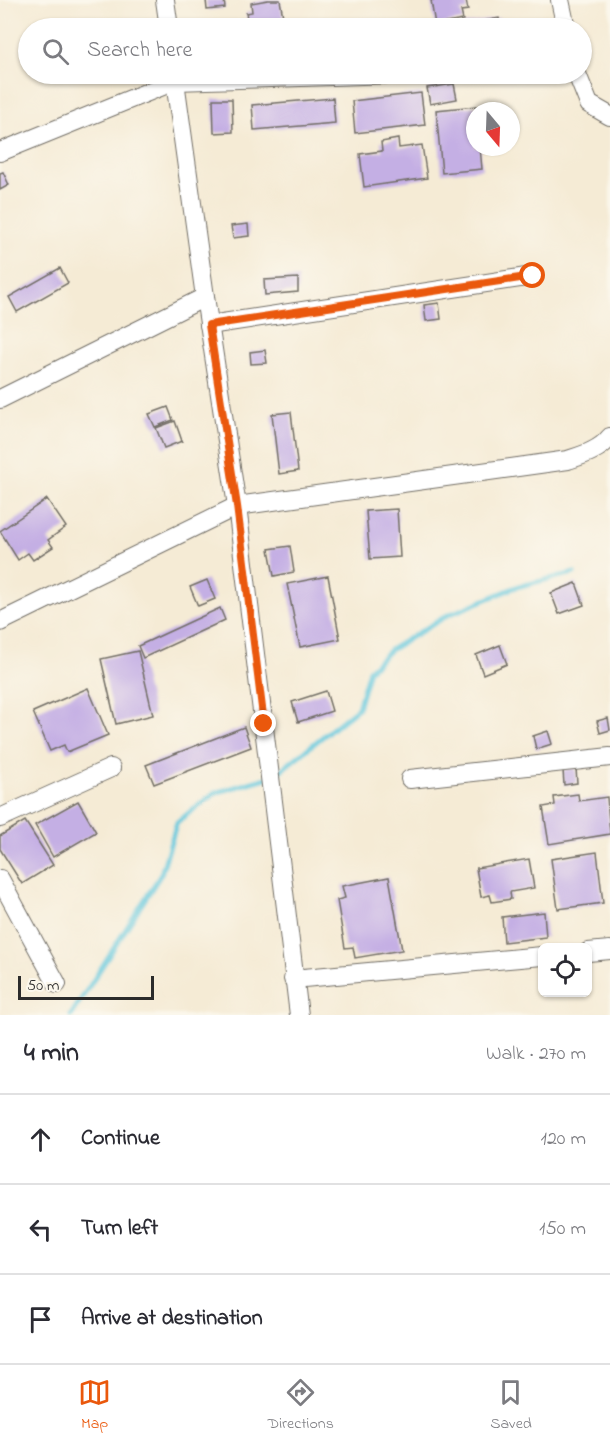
<!DOCTYPE html>
<meta charset="utf-8">
<style>
:root{--surface:#fff;--page:#f7f7f7;--text:#2b2b33;--muted:#7c7c81;--line:#e1e1e2;--accent:#ea580c}
body{margin:0;font-family:"Indie Flower",sans-serif;background:var(--page);color:var(--text)}
.controls{position:absolute;right:18px;bottom:18px;display:grid;overflow:hidden;border-radius:9px;box-shadow:0 2px 4px #0004}
.controls button{width:54px;height:54px;display:grid;place-items:center;padding:0;border:0;border-bottom:2px solid var(--line);background:var(--surface);color:var(--text);font:30px sans-serif}
.compass{position:absolute;left:466px;top:102px;width:54px;height:54px;border-radius:50%;background:var(--surface);box-shadow:0 2px 4px #0004;rotate:161deg}
.scale{position:absolute;left:18px;bottom:15px;width:136px;box-sizing:border-box;padding-left:6px;border:3px solid #2b2b2b;border-top:0;font-size:16px;line-height:21px;white-space:nowrap;color:#2b2b2b;-webkit-text-stroke:4px #fbf7ec;paint-order:stroke}
.stop{position:absolute;width:18px;height:18px;margin:-14px;border:4px solid #ea580c;border-radius:50%;background:#fff}
.stop.end{background:#ea580c;border-color:#fff;box-shadow:0 2px 6px #0008}
.list{margin:0;padding:0;list-style:none}
h2{display:flex;justify-content:space-between;align-items:center;height:78px;margin:0;padding:0 24px;font-size:26px}
h2 small{font-size:20px;font-weight:400;color:var(--muted)}
.list li{display:grid;grid-template-columns:39px 1fr auto;gap:18px;align-items:center;box-sizing:border-box;height:90px;padding:0 24px;border-top:2px solid var(--line)}
.list b{display:block;font-size:22px;white-space:nowrap}
.list em{font-size:20px;font-style:normal;color:var(--muted)}
.icon{flex:none;width:33px;height:33px;fill:none;stroke:currentColor;stroke-width:2;stroke-linecap:round;stroke-linejoin:round}
.map{position:relative;flex:none;width:610px;height:1015px;overflow:hidden}
.search{position:absolute;background:var(--surface);box-shadow:0 2px 4px #0004;left:18px;right:18px;top:18px;height:66px;display:flex;align-items:center;gap:15px;box-sizing:border-box;padding:0 21px;border-radius:33px;color:var(--muted);font-size:22px}
.sheet{height:348px;background:var(--surface)}
nav{display:flex;justify-content:space-around;align-items:center;box-sizing:border-box;height:84px;border-top:2px solid var(--line);background:var(--surface);font-size:16px;color:var(--muted)}
nav a{display:grid;justify-items:center;gap:3px}
nav .on{color:var(--accent)}
.map>svg:first-child{display:block}
</style>
<div class="map">
<svg width="610" height="1015" viewBox="0 0 610 1015">
<rect width="100%" height="100%" fill="#fbf7ec"/>
<filter id="ink" filterUnits="userSpaceOnUse"><feTurbulence type="fractalNoise" baseFrequency=".0167" numOctaves="2"/><feDisplacementMap in="SourceGraphic" scale="12" xChannelSelector="R" yChannelSelector="G"/><feConvolveMatrix kernelMatrix="1 2 1 2 8 2 1 2 1" color-interpolation-filters="sRGB"/></filter>
<filter id="wash" filterUnits="userSpaceOnUse"><feTurbulence type="fractalNoise" baseFrequency=".008" numOctaves="4" result="noise"/><feDisplacementMap in="SourceGraphic" scale="24" xChannelSelector="R" yChannelSelector="G"/><feGaussianBlur stdDeviation="1.35" result="paint"/><feColorMatrix in="noise" values="0 0 0 0 0 0 0 0 0 0 0 0 0 0 0 0 0 1.4 0 .05"/><feComposite in="paint" operator="in"/></filter>
<g filter="url(#wash)">
<rect width="100%" height="100%" fill="#f5ebd5"/>
<g fill="none" stroke-linecap="round" stroke-linejoin="round">
<g stroke="#5fc6db" stroke-width="5">
<path d="M275 775 358 708 369 670 390 650 448 615 516 587 574 573"/>
<path d="M71 1015 161 874 177 822 215 793 266 778"/>
</g>
</g>
<g id="blocks">
<g fill="#c4afe4">
<path d="M206 0H224L225 8 207 10Z"/>
<path d="M268 0H280L285 28H249L246 13 252 12 251 3Z"/>
<path d="M431 0H466L468 10 461 11 463 20 435 25Z"/>
<path d="M499 18 501 28H450V27Z"/>
<path d="M454 84 457 99 430 104 427 88Z"/>
<path d="M421 93 425 125 355 133 352 101Z"/>
<path d="M333 98 335 123 254 130 252 105Z"/>
<path d="M213 99H232L233 132 214 133Z"/>
<path d="M476 106 475 147H480L482 169 442 173 436 110Z"/>
<path d="M398 139 399 148 422 145 427 178 364 187 360 154 382 151 381 142Z"/>
<path d="M3 172 9 185 0 190V173Z"/>
<path d="M248 224 249 236 233 238 231 226Z"/>
<path d="M60 268 68 283 17 312 9 297Z"/>
<path d="M298 278V292L265 295 264 280Z"/>
<path d="M439 303 441 319 426 321 424 305Z"/>
<path d="M265 350 267 363 251 364 250 352Z"/>
<path d="M168 407 173 420 155 427 149 414Z"/>
<path d="M291 412 298 471 279 474 272 414Z"/>
<path d="M175 421 182 441 164 448 156 428Z"/>
<path d="M47 499 66 527 48 540 53 547 33 560 28 553 18 560 0 531Z"/>
<path d="M397 509 400 557 370 559 366 511Z"/>
<path d="M290 546 294 572 274 576 269 549Z"/>
<path d="M328 576 340 639 300 647 287 584Z"/>
<path d="M207 580 215 599 198 606 190 587Z"/>
<path d="M576 583 584 605 559 614 551 593Z"/>
<path d="M220 608 225 620 143 658 138 646Z"/>
<path d="M500 645 507 664 483 674 476 655Z"/>
<path d="M138 651 153 715 116 724 101 659Z"/>
<path d="M88 688 108 735 67 752 64 745 50 751 33 712Z"/>
<path d="M326 691 332 711 298 722 292 702Z"/>
<path d="M608 718 610 730 600 733 597 721Z"/>
<path d="M244 727 251 747 154 784 146 765Z"/>
<path d="M548 731 552 744 536 749 533 736Z"/>
<path d="M576 768 577 783 564 785 563 770Z"/>
<path d="M578 794 579 801 607 797 610 834 549 844 543 807 555 805 554 797Z"/>
<path d="M78 801 96 832 53 857 35 825Z"/>
<path d="M25 821 53 865 22 884 0 849V836Z"/>
<path d="M597 852 603 903 558 909 551 859Z"/>
<path d="M529 859 534 888 510 892 511 899 492 902 490 895 481 897 476 868Z"/>
<path d="M389 877 402 950 355 958 353 947 345 948 337 900 345 898 342 886Z"/>
<path d="M544 912 546 937 504 942 502 917Z"/>
</g>
</g>
</g>
<g filter="url(#ink)">
<use href="#blocks" fill-opacity="0" stroke="#726e66" stroke-width="1.5"/>
<g fill="none" stroke-linecap="round" stroke-linejoin="round">
<g stroke="#726e66" stroke-width="20">
<g id="minor">
<path d="M165 0 169 28"/>
<path d="M560 0 566 28"/>
<path d="M174 74 205 297 237 506 299 1015"/>
<path d="M577 74 589 104 610 116"/>
<path d="M0 152 175 81 393 74"/>
<path d="M209 325 533 276"/>
<path d="M0 399 205 297"/>
<path d="M0 622 237 506 568 460C583 455 600 450 610 437"/>
<path d="M410 779 610 757"/>
<path d="M0 818 111 768"/>
<path d="M0 879 57 984"/>
<path d="M588 952 610 950"/>
<path d="M293 979 542 956"/>
</g>
</g>
<use href="#minor" stroke="#fff" stroke-width="18"/>
</g>
</g>
<g fill="none" stroke-linecap="round" stroke-linejoin="round" filter="url(#ink)">
<path stroke="#ea580c" stroke-width="8" d="M264 724 237 506 209 325 533 276"/>
</g>
</svg>
<div class="controls">
<button><svg class="icon" aria-label="locate" viewBox="0 0 24 24"><circle cx="12" cy="12" r="6"/><path d="M12 2v4M12 18v4M2 12h4M18 12h4"/></svg></button>
</div>
<svg class="compass" viewBox="-18 -18 36 36"><path d="M0-13l5 13h-10z" fill="#e53935"/><path d="M0 13l5-13h-10z" fill="#7c7c81"/></svg>
<div class="scale">50 m</div>
<div class="stop" style="left:533px;top:276px"></div>
<div class="stop end" style="left:264px;top:724px"></div>
<div class="search"><svg class="icon" aria-label="search" viewBox="0 0 24 24"><circle cx="10" cy="10" r="6"/><path d="M15 15l6 6"/></svg>Search here</div>
</div>
<section class="sheet">
<h2>4 min<small>Walk · 270 m</small></h2>
<ul class="list">
<li><svg class="icon" aria-label="ahead" viewBox="0 0 24 24"><path d="M12 20V5M6 11l6-6 6 6"/></svg><div><b>Continue</b></div><em>120 m</em></li>
<li><svg class="icon" aria-label="left" viewBox="0 0 24 24"><path d="M17 20v-9H6M10 6l-5 5 5 5"/></svg><div><b>Turn left</b></div><em>150 m</em></li>
<li><svg class="icon" aria-label="arrive" viewBox="0 0 24 24"><path d="M6 21V4h12l-3 4 3 4H6"/></svg><div><b>Arrive at destination</b></div></li>
</ul>
</section>
<nav>
<a class="on"><svg class="icon" aria-label="map" viewBox="0 0 24 24"><path d="M3 6l6-2 6 2 6-2v14l-6 2-6-2-6 2zM9 4v14M15 6v14"/></svg>Map</a>
<a><svg class="icon" aria-label="directions" viewBox="0 0 24 24"><path d="M12 3l9 9-9 9-9-9zM9 14v-3h6M13 9l2 2-2 2"/></svg>Directions</a>
<a><svg class="icon" aria-label="saved" viewBox="0 0 24 24"><path d="M7 4h10v16l-5-4-5 4z"/></svg>Saved</a>
</nav>
